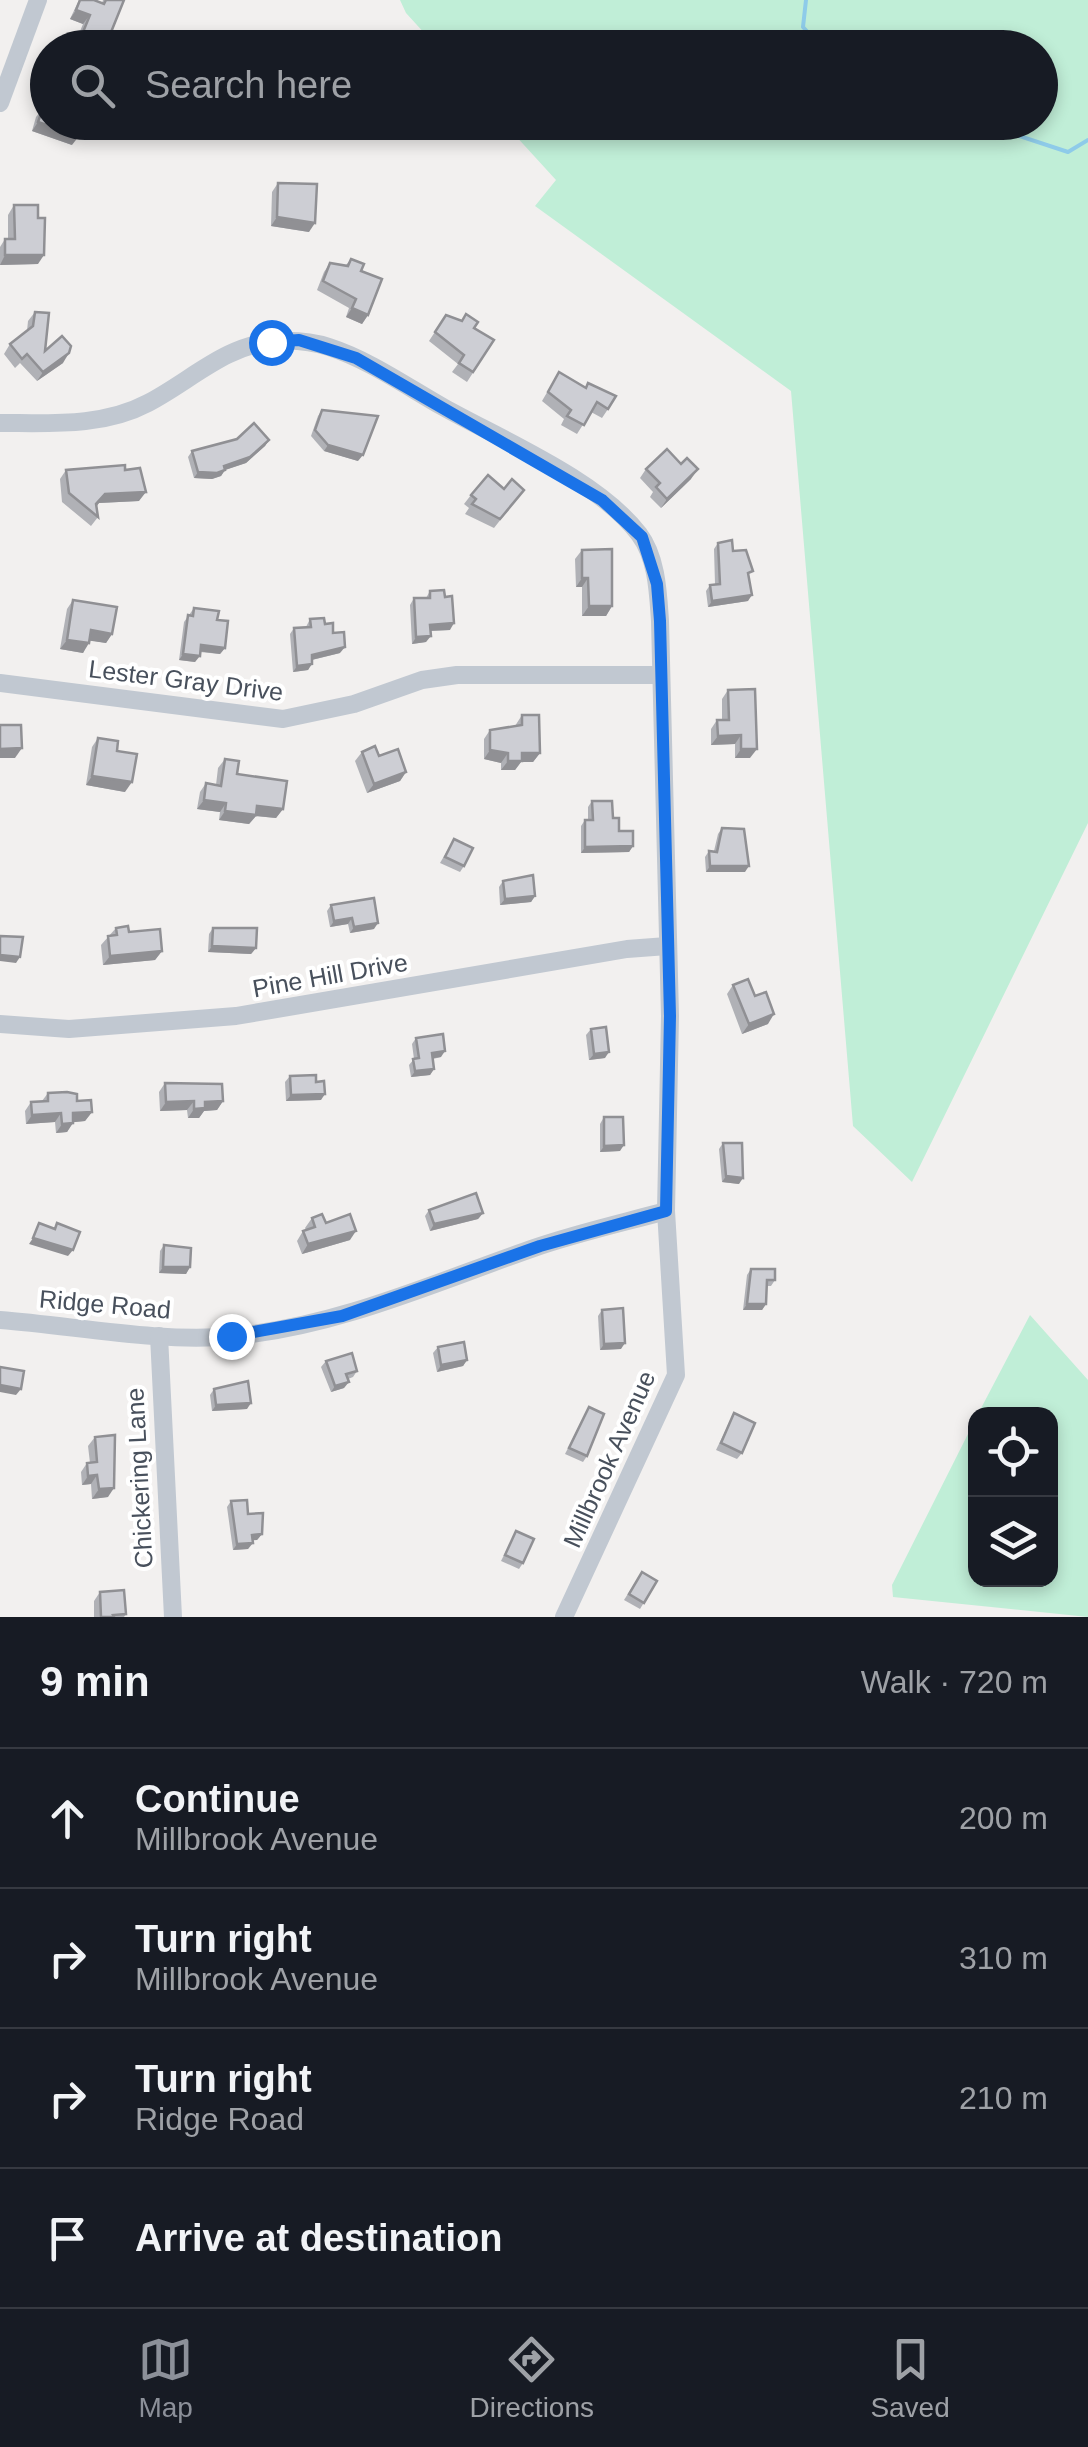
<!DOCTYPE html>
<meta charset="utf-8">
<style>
:root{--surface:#171b24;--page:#20242c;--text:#f1f3f6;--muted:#9ea1a6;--line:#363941;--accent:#8c9099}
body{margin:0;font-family:Arial,sans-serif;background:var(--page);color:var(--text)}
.controls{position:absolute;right:30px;bottom:30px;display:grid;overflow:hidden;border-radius:20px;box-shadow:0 5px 15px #0003}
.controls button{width:90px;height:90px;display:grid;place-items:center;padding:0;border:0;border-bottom:2px solid var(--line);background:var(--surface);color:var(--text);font:50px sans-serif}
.stop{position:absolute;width:30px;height:30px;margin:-22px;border:8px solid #1a73e8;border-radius:50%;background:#fff}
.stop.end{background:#1a73e8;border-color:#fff;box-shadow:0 2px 10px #0008}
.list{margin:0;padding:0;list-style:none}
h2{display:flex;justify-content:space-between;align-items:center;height:130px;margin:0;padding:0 40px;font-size:42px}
h2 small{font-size:32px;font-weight:400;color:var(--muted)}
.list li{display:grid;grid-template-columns:65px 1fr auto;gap:30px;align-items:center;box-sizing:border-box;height:140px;padding:0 40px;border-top:2px solid var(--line)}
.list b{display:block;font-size:38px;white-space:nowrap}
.list p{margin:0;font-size:32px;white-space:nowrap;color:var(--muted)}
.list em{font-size:32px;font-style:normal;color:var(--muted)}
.icon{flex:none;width:55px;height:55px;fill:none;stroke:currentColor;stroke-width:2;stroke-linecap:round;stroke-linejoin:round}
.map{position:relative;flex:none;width:1088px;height:1617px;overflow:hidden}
.search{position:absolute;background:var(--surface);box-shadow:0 5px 15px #0003;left:30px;right:30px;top:30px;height:110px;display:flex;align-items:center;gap:25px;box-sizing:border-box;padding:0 35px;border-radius:55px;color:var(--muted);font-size:38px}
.sheet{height:690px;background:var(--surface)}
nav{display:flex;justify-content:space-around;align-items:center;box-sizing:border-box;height:140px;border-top:2px solid var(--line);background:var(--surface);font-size:28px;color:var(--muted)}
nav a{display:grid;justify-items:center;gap:5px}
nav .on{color:var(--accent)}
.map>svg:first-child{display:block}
</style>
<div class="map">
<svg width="1088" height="1617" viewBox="0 0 1088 1617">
<rect width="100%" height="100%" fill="#f2f0ef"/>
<g fill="#c0eed7">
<path d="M400 0H1088V823L912 1182 853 1126 791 391 535 206 556 180 504 123 1040 122V48L437 47 406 13Z"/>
<path d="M1030 1315 1088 1380V1617L893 1597 892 1585 975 1420 976 1580H1050V1414H978Z"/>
</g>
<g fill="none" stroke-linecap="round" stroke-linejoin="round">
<g stroke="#8ecbe9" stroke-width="4">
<path d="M806 0 803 27 822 48"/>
<path d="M998 122V129L1068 152 1088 140"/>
</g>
<g stroke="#c1c8d1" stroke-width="18">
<path d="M0 103 38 0"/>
<path d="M0 423C50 423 103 427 148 403 192 380 225 345 276 341 294 340 311 341 329 347 369 360 406 386 443 407 502 440 598 480 639 534 657 558 658 592 660 621L670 1016 666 1211 676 1375 564 1617"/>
<path d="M0 683 283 719 354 704 422 680 457 675H661"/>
<path d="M0 1024 69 1029 236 1016 627 949 667 946"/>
<path d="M0 1320C77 1326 158 1343 235 1336 339 1326 436 1282 534 1248 577 1233 622 1223 666 1211"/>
<path d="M159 1336 173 1617"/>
</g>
</g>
<g fill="#b0b1b6">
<path d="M79 0H94L102 3 103 0H124L105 48 74 46 83 24 70 19Z"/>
<path d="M43 108 72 145 32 131 36 117Z"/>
<path d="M278 183 309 232 271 226 272 192Z"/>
<path d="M14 205 38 218V264L0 265V247L5 239H8V215Z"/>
<path d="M351 259 361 271 368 315 362 324 346 317 349 308 317 290 324 272 330 263 346 265Z"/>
<path d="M35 312 45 351 63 363 37 381 20 363 15 368 4 354 10 344 27 331 28 321Z"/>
<path d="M446 315 474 328 494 340 467 382 452 372 458 364 429 341Z"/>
<path d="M559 372 608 409 602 418 591 412 577 434 561 425 564 419 542 401Z"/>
<path d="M322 410 358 461 324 451 311 436 318 416Z"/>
<path d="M269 440 265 446 246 463 225 470 221 476 212 479 194 478 188 457 192 451Z"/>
<path d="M646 469 691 479 661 508 650 497 653 492 640 478Z"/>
<path d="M66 470H125L139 501 99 503 97 506 98 517 91 526 62 502 60 479Z"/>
<path d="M524 490 494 528 465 514 469 508 464 504 471 495Z"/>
<path d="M718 543 733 551 749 577 748 601 708 607 706 591 710 585 715 584 714 549Z"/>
<path d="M582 550 612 606 606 616H582V587H576L575 559Z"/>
<path d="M430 591 450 630 430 631 426 642 412 644 410 605 414 598H426Z"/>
<path d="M73 600 112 634 106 643 89 640 83 653 60 649 67 609Z"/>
<path d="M194 608 217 620 225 648 220 654 200 652 195 662 179 660 184 622Z"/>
<path d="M310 619 325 624 333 633 340 653 312 660 308 670 293 672 290 634 294 628 306 627Z"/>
<path d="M728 690 750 758H735V744L711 745V729L717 720H722V699Z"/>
<path d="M522 715 540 753 533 762H521L515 770H501V763L484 759V739L490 730 515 726Z"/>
<path d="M98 738 117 751 125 792 86 785 92 747Z"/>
<path d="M362 752 379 756 406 772 400 781 367 793 355 761Z"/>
<path d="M225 759 237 774 283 809 276 818 256 816 249 824 219 820 220 812 197 809 200 792 206 783 216 785 218 768Z"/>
<path d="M592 801 613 818 619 831 633 846 629 852 581 853V826L585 820H588V807Z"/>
<path d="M722 828 745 872H706L705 857 709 851H714L718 834Z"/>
<path d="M454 839 464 866 460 872 440 863Z"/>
<path d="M503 881 535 896 531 902 500 905 499 887Z"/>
<path d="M331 905 374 929 350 933 348 924 330 927 327 911Z"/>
<path d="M116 928 129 932 162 951 155 960 103 965 101 945Z"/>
<path d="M213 928 256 948 251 954 208 952 209 934Z"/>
<path d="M733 985 755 996 768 1024 742 1034 727 994Z"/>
<path d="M591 1029 605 1058 589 1060 586 1035Z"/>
<path d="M416 1038 441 1057 433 1059 434 1069 430 1075 411 1077 409 1065 414 1059 412 1044Z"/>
<path d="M290 1076 316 1082 321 1100 286 1101 285 1082Z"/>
<path d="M165 1083 223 1101 217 1110 204 1111 199 1118H188L187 1110 160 1111 159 1092Z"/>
<path d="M48 1093 77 1101 92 1112 85 1121 73 1122 67 1132 56 1133 55 1122 26 1124 25 1111 31 1102 42 1101Z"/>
<path d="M604 1117 620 1151 600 1152V1124Z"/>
<path d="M723 1143 739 1184 722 1182 719 1149Z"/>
<path d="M429 1210 483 1213 478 1219 430 1231 425 1216Z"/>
<path d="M312 1218 326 1223 350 1240 302 1254 297 1241 303 1231 306 1230 305 1228Z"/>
<path d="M164 1245 190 1267 186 1274 159 1273 160 1251Z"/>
<path d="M751 1269 775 1280 771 1286H767L766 1304 762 1310H743L747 1275Z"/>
<path d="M602 1310 621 1349 600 1350 598 1316Z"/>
<path d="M438 1347 467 1360 463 1366 437 1372 433 1353Z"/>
<path d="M326 1361 357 1371 353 1377 348 1379 344 1388 331 1392 321 1367Z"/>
<path d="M214 1389 247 1409 212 1411 210 1395Z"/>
<path d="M589 1407 587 1456 583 1462 565 1454Z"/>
<path d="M734 1413 742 1453 737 1459 716 1450Z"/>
<path d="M95 1437 108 1497 92 1499 91 1484 82 1485 81 1472 87 1463H90L88 1446Z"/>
<path d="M231 1501 248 1514 262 1534 257 1540H252L248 1549 233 1550 227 1507Z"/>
<path d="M516 1531 523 1563 519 1569 501 1561Z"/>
<path d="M642 1572 657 1581 640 1609 624 1600Z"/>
<path d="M100 1592 126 1614 124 1617H94V1601Z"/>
</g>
<g fill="#909094">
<path d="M76 10 90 15 83 24 70 19Z"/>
<path d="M81 37 105 47 74 46Z"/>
<path d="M38 122 79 136 72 145 32 131Z"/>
<path d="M277 217 315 223 309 232 271 226Z"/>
<path d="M5 255H44L38 264 0 265Z"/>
<path d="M352 308 368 315 362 324 346 317Z"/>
<path d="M69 353 63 363 37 381 43 372Z"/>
<path d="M269 440 265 446 246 463 219 472 224 466Z"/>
<path d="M328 445 363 455 358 461 324 451Z"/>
<path d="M698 469 691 479 661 508 667 499Z"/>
<path d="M225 470 221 476 212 479 194 478 198 472Z"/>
<path d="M146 492 139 501 99 503 90 513 105 494Z"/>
<path d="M582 578H588L582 587H576Z"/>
<path d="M752 595 748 601 708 607 712 601Z"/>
<path d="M589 606H612L606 616H582Z"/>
<path d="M454 623 450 630 426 631 430 625Z"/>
<path d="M91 630 112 634 106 643 85 640Z"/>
<path d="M431 636 426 642 412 644 416 637Z"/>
<path d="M67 640 89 643 83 653 60 649Z"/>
<path d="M201 645 225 648 220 654 197 651Z"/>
<path d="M345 647 340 653 307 661 312 655Z"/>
<path d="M183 654 200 656 195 662 179 660Z"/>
<path d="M312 664 308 670 293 672 297 666Z"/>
<path d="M741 735 735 744 711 745 718 736Z"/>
<path d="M22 748 15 758H0V749Z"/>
<path d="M741 749H757L750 758H735Z"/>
<path d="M490 750 508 753 501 763 484 759Z"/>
<path d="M522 753H540L533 762H521L515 770H501L508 761Z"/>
<path d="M406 772 400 781 367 793 374 784Z"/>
<path d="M92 776 132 782 125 792 86 785Z"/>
<path d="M204 800 226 803 220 812 197 809Z"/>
<path d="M257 806 283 809 276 818 256 816 249 824 219 820 225 811Z"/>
<path d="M633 846 629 852 581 853 585 847Z"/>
<path d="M710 866H749L745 872H706Z"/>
<path d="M535 896 531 902 500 905 505 899Z"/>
<path d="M352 918 348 924 330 927 334 921Z"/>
<path d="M378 923 374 929 350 933 354 927Z"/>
<path d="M212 946 256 948 251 954 208 952Z"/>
<path d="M162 951 155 960 103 965 110 956Z"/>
<path d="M0 955 20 957 16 963 0 961Z"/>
<path d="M774 1014 768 1024 742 1034 749 1024Z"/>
<path d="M445 1051 441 1057 428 1059 432 1053Z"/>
<path d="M609 1052 605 1058 589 1060 594 1054Z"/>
<path d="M434 1069 430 1075 411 1077 415 1071Z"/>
<path d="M325 1094 321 1100 286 1101 291 1095Z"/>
<path d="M194 1101 187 1110 160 1111 166 1102Z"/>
<path d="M223 1101 217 1110 204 1111 199 1118H188L194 1109 205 1102Z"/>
<path d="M92 1112 85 1121 66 1123 73 1113Z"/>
<path d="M61 1113 55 1122 26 1124 32 1115Z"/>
<path d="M73 1123 67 1132 56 1133 62 1124Z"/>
<path d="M624 1145 620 1151 600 1152 604 1146Z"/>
<path d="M726 1176 743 1178 739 1184 722 1182Z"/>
<path d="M483 1213 478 1219 430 1231 434 1224Z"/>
<path d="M356 1231 350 1240 302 1254 308 1244Z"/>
<path d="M33 1238 73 1250 68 1256 29 1244Z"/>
<path d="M163 1267H190L186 1274 159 1273Z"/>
<path d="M747 1304H766L762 1310H743Z"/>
<path d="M625 1343 621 1349 600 1350 604 1344Z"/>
<path d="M467 1360 463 1366 437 1372 441 1365Z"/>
<path d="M349 1382 344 1388 331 1392 335 1386Z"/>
<path d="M0 1385 21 1389 16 1395 0 1392Z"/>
<path d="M251 1403 247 1409 212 1411 216 1405Z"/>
<path d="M97 1475 91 1484 82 1485 88 1476Z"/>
<path d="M114 1488 108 1497 92 1499 99 1489Z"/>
<path d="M262 1534 257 1540 248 1541 252 1535Z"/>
<path d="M253 1543 248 1549 233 1550 237 1544Z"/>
</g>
<g fill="#cdced4" stroke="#909094" stroke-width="2.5">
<path d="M80 0H94L104 4 106 0H124L105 47 81 37 90 15 76 10Z"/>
<path d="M43 108 48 109V122H82L79 136 38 122Z"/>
<path d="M278 183 317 184 315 223 277 217Z"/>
<path d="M14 205H38V218H45L44 255H5V239H15Z"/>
<path d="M351 259 364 264 361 271 382 279 368 315 352 308 356 299 323 281 330 263 348 266Z"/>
<path d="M35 312 49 313 45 351 62 336 71 346 69 353 43 372 27 354 22 359 10 344 33 326Z"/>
<path d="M466 314 478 322 474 328 494 340 473 372 459 363 464 355 435 332 446 315 462 321Z"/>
<path d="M559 372 586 388 588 383 616 396 608 409 597 402 584 425 567 416 571 410 548 392Z"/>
<path d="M322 410 378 416 363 455 328 445 315 430Z"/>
<path d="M254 423 269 440 250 457 224 466 225 470 217 473 198 472 192 451 237 439Z"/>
<path d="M667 449 681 464 687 458 698 469 667 499 656 487 660 483 646 469Z"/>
<path d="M125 465V470L140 468 146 492 105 494 96 504 98 517 69 493 66 470Z"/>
<path d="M488 475 504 489 512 479 524 490 500 519 472 504 476 499 471 495Z"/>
<path d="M732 540 733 551 746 550 753 571 748 573 752 595 712 601 710 585 720 584 718 543Z"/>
<path d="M612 549V606H589L588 578H582V550Z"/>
<path d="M444 590 445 597 452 596 454 623 430 625 431 636 416 637 414 598H430V591Z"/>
<path d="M73 600 117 607 112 634 91 630 89 643 67 640Z"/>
<path d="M194 608 219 611 217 620 228 621 225 648 201 645 200 656 183 654 188 615 193 616Z"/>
<path d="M324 618 325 624 333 623V633L344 632 345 647 312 655V664L297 666 294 628 311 627 310 619Z"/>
<path d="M755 689 757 749H741V735L718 736 717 720H729L728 690Z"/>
<path d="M522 715H539L540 753H522V761H508V753L490 750V730L522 725Z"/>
<path d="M0 725H21L22 748 0 749Z"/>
<path d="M98 738 118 741 117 751 137 754 132 782 92 776Z"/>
<path d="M375 746 379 756 398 749 406 772 374 784 362 752Z"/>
<path d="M225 759 239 761 237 774 287 781 283 809 257 806 256 815 225 811 226 803 204 800 206 783 221 786Z"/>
<path d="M592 801H612L613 818H619V831H633V846L585 847V820H593Z"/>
<path d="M722 828 744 829 749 866H710L709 851 717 852Z"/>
<path d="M454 839 473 848 464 866 445 857Z"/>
<path d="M533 875 535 896 505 899 503 881Z"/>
<path d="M374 898 378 923 354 927 352 918 334 921 331 905Z"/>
<path d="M128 926 129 932 160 929 162 951 110 956 108 936 117 935 116 928Z"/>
<path d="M213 928H257L256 948 212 946Z"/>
<path d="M0 936 23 937 20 957 0 955Z"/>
<path d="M748 979 755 996 766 992 774 1014 749 1024 733 985Z"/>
<path d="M606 1027 609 1052 594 1054 591 1029Z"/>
<path d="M443 1034 445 1051 432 1053 434 1069 415 1071 413 1059 419 1058 416 1038Z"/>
<path d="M316 1075V1082L324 1081 325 1094 291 1095 290 1076Z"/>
<path d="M165 1083 222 1084 223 1101 205 1102V1108L194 1109V1101L166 1102Z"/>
<path d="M67 1092 77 1094V1101L91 1100 92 1112 73 1113V1123L62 1124 61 1113 32 1115 31 1102 48 1101V1093Z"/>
<path d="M604 1117H623L624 1145 604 1146Z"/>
<path d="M723 1143H742L743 1178 726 1176Z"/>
<path d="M476 1193 483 1213 434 1224 429 1210Z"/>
<path d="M322 1214 326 1223 350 1214 356 1231 308 1244 303 1231 315 1227 312 1218Z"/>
<path d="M39 1223 55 1229 57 1223 80 1232 73 1250 33 1238Z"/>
<path d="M164 1245 191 1248 190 1267H163Z"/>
<path d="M751 1269H775V1280H767L766 1304H747Z"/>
<path d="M623 1308 625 1343 604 1344 602 1310Z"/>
<path d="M464 1342 467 1360 441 1365 438 1347Z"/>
<path d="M352 1353 357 1371 346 1374 349 1382 335 1386 326 1361Z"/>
<path d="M0 1367 24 1371 21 1389 0 1385Z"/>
<path d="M248 1381 251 1403 216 1405 214 1389Z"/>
<path d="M589 1407 604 1414 587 1456 569 1448Z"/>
<path d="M734 1413 755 1423 742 1453 721 1443Z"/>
<path d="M115 1435 114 1488 99 1489 97 1475 88 1476 87 1463 97 1462 95 1437Z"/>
<path d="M247 1500 248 1514 263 1513 262 1534 252 1535 253 1543 237 1544 231 1501Z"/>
<path d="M516 1531 534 1539 523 1563 505 1555Z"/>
<path d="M642 1572 657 1581 644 1603 629 1594Z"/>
<path d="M124 1590 126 1614 113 1615 114 1617H101L100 1592Z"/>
</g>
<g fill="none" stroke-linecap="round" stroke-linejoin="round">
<path stroke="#1a73e8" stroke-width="12" d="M231 1336 342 1316 540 1246 666 1211 670 1016 660 621 657 584 642 537 602 500 356 358 299 340 271 342"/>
</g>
<g text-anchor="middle" stroke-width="8" stroke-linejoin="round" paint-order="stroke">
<g font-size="25" fill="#48505c" stroke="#fff">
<text transform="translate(186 680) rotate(7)" y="9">Lester Gray Drive</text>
<text transform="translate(330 975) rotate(-10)" y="9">Pine Hill Drive</text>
<text transform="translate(105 1304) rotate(5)" y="9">Ridge Road</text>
<text transform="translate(609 1459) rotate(-66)" y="9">Millbrook Avenue</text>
<text transform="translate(139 1478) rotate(-93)" y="9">Chickering Lane</text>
</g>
</g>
</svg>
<div class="controls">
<button><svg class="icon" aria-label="locate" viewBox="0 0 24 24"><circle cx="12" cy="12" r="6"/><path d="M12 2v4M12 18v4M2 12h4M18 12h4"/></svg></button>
<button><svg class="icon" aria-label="layers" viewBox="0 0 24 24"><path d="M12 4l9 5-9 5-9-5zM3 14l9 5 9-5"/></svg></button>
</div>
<div class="stop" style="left:271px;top:342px"></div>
<div class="stop end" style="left:231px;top:1336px"></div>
<div class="search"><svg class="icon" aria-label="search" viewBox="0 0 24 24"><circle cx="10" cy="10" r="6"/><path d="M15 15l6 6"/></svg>Search here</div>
</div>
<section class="sheet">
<h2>9 min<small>Walk · 720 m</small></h2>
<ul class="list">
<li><svg class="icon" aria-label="ahead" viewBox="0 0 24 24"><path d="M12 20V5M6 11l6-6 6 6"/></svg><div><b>Continue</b><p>Millbrook Avenue</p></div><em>200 m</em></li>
<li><svg class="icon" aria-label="right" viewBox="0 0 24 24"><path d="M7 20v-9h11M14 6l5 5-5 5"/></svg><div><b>Turn right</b><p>Millbrook Avenue</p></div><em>310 m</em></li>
<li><svg class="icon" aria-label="right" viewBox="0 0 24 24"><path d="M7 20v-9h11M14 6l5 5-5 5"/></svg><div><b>Turn right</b><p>Ridge Road</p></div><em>210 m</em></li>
<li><svg class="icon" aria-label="arrive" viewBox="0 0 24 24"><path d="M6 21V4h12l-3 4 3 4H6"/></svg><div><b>Arrive at destination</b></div></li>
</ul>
</section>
<nav>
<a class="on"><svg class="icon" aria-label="map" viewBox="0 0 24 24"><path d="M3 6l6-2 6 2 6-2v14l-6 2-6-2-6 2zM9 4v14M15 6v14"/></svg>Map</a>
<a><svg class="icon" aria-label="directions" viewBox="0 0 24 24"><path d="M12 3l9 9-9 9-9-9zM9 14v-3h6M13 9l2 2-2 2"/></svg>Directions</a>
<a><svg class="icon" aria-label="saved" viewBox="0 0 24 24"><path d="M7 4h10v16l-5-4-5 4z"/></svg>Saved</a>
</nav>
